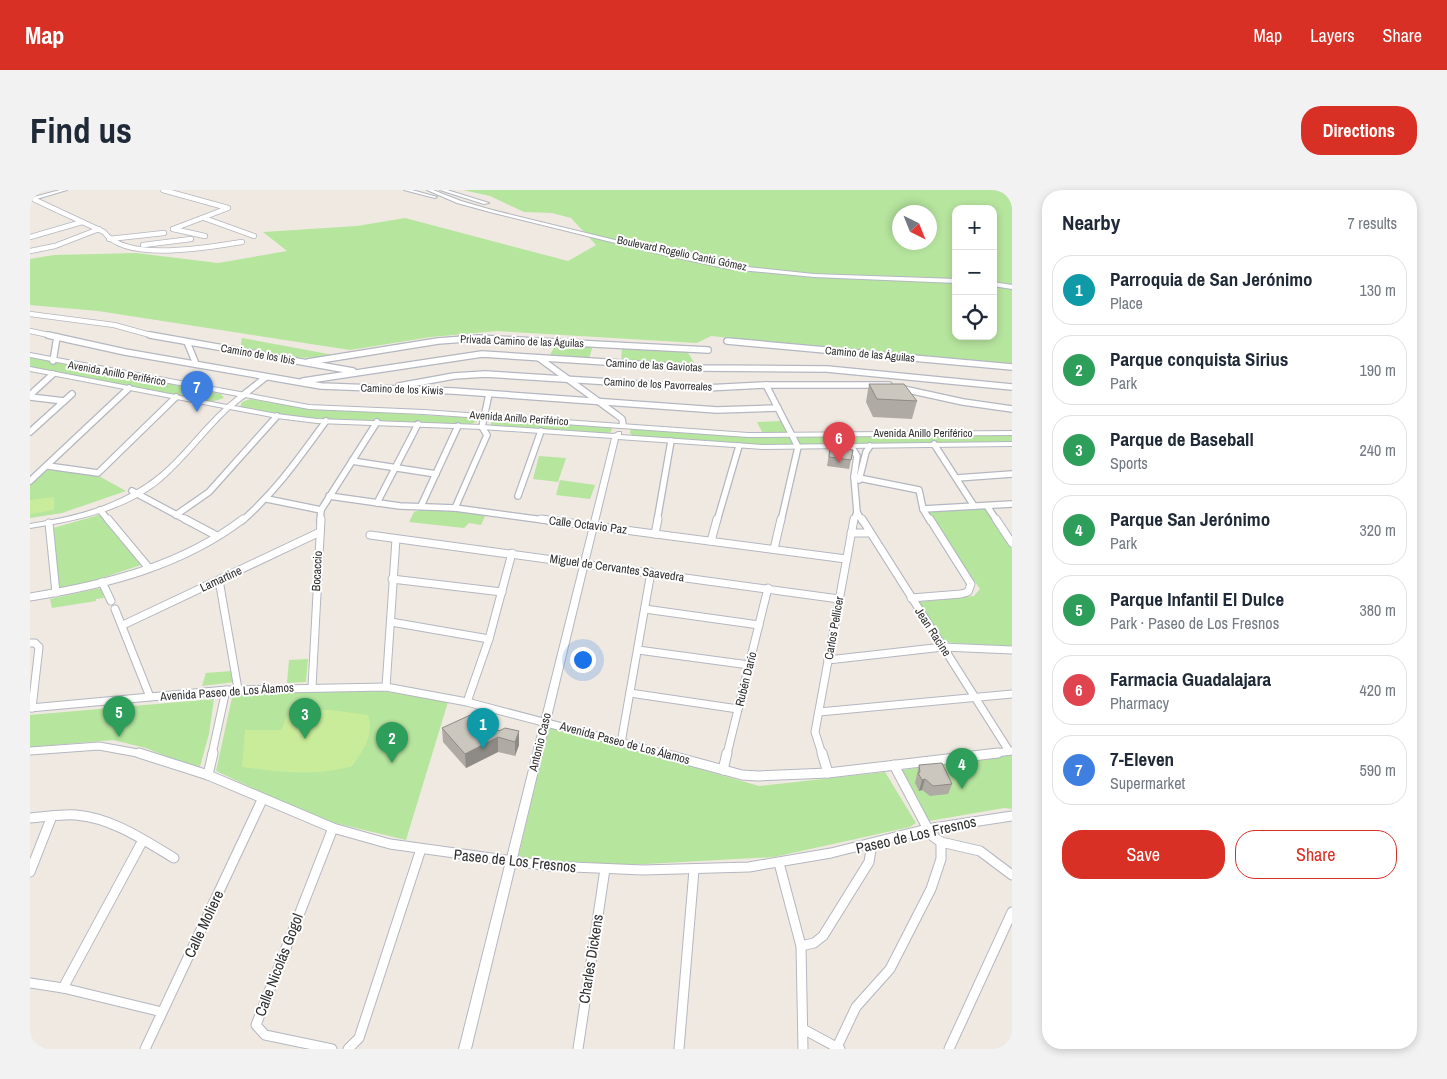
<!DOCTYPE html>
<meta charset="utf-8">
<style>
:root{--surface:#fff;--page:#f2f2f3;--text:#1f2937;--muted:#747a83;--line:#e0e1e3;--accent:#d93025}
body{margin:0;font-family:"Archivo Narrow",sans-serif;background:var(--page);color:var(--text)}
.controls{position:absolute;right:15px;top:15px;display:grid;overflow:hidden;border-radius:10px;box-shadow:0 2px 8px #0003}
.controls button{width:45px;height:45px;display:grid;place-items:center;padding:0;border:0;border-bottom:1px solid var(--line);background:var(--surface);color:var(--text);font:25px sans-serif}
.compass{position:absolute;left:862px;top:15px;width:45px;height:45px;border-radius:50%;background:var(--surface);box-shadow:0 2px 8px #0003;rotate:137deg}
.you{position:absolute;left:552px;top:469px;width:18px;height:18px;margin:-12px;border:4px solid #fff;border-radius:50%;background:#1a73e8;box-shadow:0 0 0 8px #1a73e833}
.badge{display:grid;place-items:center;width:32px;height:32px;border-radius:50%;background:var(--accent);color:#fff;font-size:16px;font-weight:700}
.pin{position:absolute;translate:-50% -41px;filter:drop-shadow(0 1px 2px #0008)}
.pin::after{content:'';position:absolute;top:26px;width:18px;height:15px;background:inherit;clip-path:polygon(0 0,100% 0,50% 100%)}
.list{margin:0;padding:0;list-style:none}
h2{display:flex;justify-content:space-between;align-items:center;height:65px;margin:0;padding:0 20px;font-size:21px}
h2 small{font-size:16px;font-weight:400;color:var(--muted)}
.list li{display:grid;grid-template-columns:32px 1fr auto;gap:15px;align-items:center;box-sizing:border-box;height:70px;margin:0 10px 10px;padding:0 10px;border:1px solid var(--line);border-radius:20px}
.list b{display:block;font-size:19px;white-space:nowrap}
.list p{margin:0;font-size:16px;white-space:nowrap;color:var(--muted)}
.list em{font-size:16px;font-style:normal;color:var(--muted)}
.actions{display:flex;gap:10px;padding:15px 20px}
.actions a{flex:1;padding:11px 0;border:1px solid var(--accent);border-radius:20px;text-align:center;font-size:18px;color:var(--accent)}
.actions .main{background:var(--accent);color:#fff}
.icon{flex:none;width:28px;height:28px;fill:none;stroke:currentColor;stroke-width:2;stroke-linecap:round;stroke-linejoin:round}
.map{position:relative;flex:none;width:982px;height:859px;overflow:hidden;border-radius:20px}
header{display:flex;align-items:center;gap:30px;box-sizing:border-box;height:70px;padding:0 25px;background:var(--accent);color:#fff}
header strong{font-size:24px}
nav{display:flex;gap:28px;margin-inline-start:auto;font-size:18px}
.intro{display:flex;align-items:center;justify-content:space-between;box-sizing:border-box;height:120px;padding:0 30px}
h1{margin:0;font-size:35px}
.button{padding:12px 22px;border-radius:20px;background:var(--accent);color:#fff;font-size:18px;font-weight:700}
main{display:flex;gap:30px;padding:0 30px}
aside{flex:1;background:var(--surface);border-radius:20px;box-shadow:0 2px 8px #0003}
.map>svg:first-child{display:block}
</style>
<header>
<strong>Map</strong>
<nav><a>Map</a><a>Layers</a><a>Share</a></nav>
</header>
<div class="intro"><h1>Find us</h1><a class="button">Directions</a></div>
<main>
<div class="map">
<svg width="982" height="859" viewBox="0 0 982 859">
<rect width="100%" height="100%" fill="#efe9e1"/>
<g fill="#b6e59e" fill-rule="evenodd">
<path d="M433 0H982V177L681 146 667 153 467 141 401 147 320 160 68 121 0 115V69L24 65 106 63 188 73 257 61 233 42 327 36 375 28 538 71 566 55 541 28 522 23 494 22 460 6ZM926 19H963V146H926ZM869 22H899V52H869Z"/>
<path d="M212 148 304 165C268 171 246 166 210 159Z"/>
<path d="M527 152 563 155 559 169 519 167Z"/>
<path d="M592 158 657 161 666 176 591 172Z"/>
<path d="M0 167 191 204 194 208 181 212 0 177Z"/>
<path d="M220 209 271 218 445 228 447 231 440 235 276 228 210 217 212 212Z"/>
<path d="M467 228 581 236 582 240 579 244 461 236V233Z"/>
<path d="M752 231 757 242 733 244 727 232Z"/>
<path d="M601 238 690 244 982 245V252L732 256 603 246 600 243Z"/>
<path d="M509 266 536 268 528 292 503 289Z"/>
<path d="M22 279 67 285 96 301 32 323 0 328V294L15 281Z"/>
<path d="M530 290 565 295 560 309 526 305Z"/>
<path d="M397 318 456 324 451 335 439 333 434 338 379 332 384 322Z"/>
<path d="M955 318 982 359V457L912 452 887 412 944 406 950 399 898 322Z"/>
<path d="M69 325 111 375 66 390 27 399 23 338Z"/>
<path d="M71 398 74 408 66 409V411L22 418 20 409Z"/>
<path d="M278 469 276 492 257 493 259 470Z"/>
<path d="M201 481 205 492 172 496 176 483Z"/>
<path d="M347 500 418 512 376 650 305 633 278 624 186 581 203 503Z"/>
<path d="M184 509 179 544 169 580 116 558 83 550 0 557V525Z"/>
<path d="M519 536 729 596 855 582 886 633 880 637 744 667 598 675 488 669Z"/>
<path d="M982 565V619L974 618 899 631 872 580Z"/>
</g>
<g fill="#c9ec9a">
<path d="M24 307V320L0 324V310Z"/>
<path d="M266 519 300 520 338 525C345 544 333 561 322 576 285 587 250 582 212 577L215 540H251L257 526Z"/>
</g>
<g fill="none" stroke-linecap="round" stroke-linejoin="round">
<g stroke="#b4b7c1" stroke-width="6">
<g id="street-far3">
<path d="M133 0 198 18 143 39"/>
<path d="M1 8 74 42C96 73 179 57 212 52"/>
<path d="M174 28 224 46"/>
<path d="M143 39 175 46"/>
<path d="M0 47 52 32"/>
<path d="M79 49 134 43"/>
<path d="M113 55 161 49"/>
<path d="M0 61 25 56 69 39"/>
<path d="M0 124 84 135 124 146"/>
<path d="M0 141 23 146"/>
</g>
</g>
<g stroke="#b4b7c1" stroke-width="8">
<g id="street-far2">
<path d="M18 145 95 162 291 196 423 201 687 220 748 218"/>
<path d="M120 145 323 181"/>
<path d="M697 151 982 177"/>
<path d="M157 152 166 174"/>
<path d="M509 168 587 225 592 229 593 235"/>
<path d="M23 171 27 147"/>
<path d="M278 172 408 151 448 148 678 160"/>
<path d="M273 191 452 164 669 178 797 179 982 197"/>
<path d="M736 195 768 257 751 331"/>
<path d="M369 196 424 186 455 184 676 198 736 195H859"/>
<path d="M869 198 933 212 982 219"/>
<path d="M0 205 23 184"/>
<path d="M212 206 236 187"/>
<path d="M0 207 34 211"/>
<path d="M0 242 42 204"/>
<path d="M904 254 944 316"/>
<path d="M821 256 827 266 824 287 827 322 824 331"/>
<path d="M322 271 406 284"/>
<path d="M18 276 68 283 146 207"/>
<path d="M824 287 889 300 893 319 900 331"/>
<path d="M927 288 982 284"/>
<path d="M829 290 836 262 840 256"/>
<path d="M0 291 99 198"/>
<path d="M102 301 158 331"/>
<path d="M299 306 370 316 425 318 521 331"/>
<path d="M488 306 511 241"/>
<path d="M237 309 291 320"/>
<path d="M347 313 388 234"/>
<path d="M391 316 428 236"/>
<path d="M957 316 967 331"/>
<path d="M425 318 457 245 452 237 459 204"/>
<path d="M893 319 982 314"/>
<path d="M70 320 79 331"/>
<path d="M827 322 832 331"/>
<path d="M146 325 179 302 247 226"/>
<path d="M212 331C247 300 269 268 296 231"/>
<path d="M290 331 291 320 347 232"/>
<path d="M627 331 641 251"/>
<path d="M687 331 709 256"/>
</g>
</g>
<g stroke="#b4b7c1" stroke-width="9">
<g id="street-far1">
<path d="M78 329 118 377"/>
<path d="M155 329 187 346"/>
<path d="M511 329 816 369"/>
<path d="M832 329 979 561"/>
<path d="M966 329 982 353"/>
<path d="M19 333 26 403"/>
<path d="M821 343H839"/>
<path d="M625 344 628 329"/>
<path d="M340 345 809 409"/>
<path d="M681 351 687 329"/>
<path d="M744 359 751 329"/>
<path d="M362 389 472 402"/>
<path d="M189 390 208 499"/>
<path d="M72 392 81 411"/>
<path d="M0 407C75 395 152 376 213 329"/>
<path d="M881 408 931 404 938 402 941 394 900 329"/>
<path d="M85 419 120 507"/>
<path d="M615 419 729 435"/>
<path d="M361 432 459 449"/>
<path d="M93 435 290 342"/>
<path d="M0 453H5L9 457 2 518"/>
<path d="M608 460 719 475"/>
<path d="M798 470 913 457 982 460"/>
<path d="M282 497 291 329"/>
<path d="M356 497 366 349"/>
<path d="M600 503 708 519"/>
<path d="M437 512 459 449 482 363"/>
<path d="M0 518 196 500 356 497 437 512 635 564"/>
<path d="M789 522 982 504"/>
<path d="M591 553 621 382"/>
<path d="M0 561 69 556 113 564"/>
<path d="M182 564 196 500"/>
<path d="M697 564 738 398"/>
<path d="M792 564 785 542 824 329"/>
<path d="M957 564 982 561"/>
</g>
</g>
<g stroke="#b4b7c1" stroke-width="11">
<g id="street">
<path d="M109 563 178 585 303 638 360 654 519 676 613 680 719 677 801 663 897 639 982 626"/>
<path d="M631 563 712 585 728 586 798 583 968 563"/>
<path d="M792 563 798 583"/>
<path d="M864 575 901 645 911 652 950 661 982 685"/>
<path d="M693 580 697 563"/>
<path d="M178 585 183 563"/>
<path d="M0 628C15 627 31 624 46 625 82 628 114 650 144 668"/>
<path d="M749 673 771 756 773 859"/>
<path d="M0 682 22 626"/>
<path d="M771 756 784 753 793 746 839 672 842 654"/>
<path d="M0 793 33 798 132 822"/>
<path d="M33 798 113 650"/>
<path d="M773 839 810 859"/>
<path d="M807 857 826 817 860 779 901 699 911 669V652"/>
<path d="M115 859 232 610"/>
<path d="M302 859 235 845 226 835 303 638"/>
<path d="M318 859 329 848 391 659"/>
<path d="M548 859 575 679"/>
<path d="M649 859 664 680"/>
<path d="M919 859 982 722"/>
</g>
</g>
<g stroke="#b4b7c1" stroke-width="2">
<g id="secondary">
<path d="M30 0H37L0 11V8Z"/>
<path d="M374 0H382L407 7 405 8Z"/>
<path d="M397 0H403L431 11 462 20 634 62 699 75 784 84 926 89V93L784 87 699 79 634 65 460 22 427 13Z"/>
<path d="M410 0H417L459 13 454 14Z"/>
<path d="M963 92 982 95V99L963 96Z"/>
<path d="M0 163 279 215 394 220 718 243 982 241V245L718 247 394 224 279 219 215 207 204 216 247 224 287 229 452 235 584 244 588 242H591V245L733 255 982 252V256L733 259 588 249 441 859H429L582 248 452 239 287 233 247 228 200 219C176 241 157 269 131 291 95 321 45 331 0 338V334C51 326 100 313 139 276 158 258 174 236 194 218L0 181V177L197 215 208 206 0 167Z"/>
</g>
</g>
<use href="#street-far3" stroke="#fff" stroke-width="4.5"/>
<use href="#street-far2" stroke="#fff" stroke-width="5.5"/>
<use href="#street-far1" stroke="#fff" stroke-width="7"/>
<use href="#street" stroke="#fff" stroke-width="9"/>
<use href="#secondary" fill="#fff" fill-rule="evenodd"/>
</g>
<g fill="#afaba4">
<path d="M839 194 887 211 882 229 843 227 836 212Z"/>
<path d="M800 257 823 260 819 279 797 276Z"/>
<path d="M412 538 469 541 489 555 485 566 468 562 436 578 413 552Z"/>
<path d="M889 575 922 594 918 604 900 606 892 600 889 601 885 593Z"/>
</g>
<g fill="#8e8b86">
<path d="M489 541V555L485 566V552Z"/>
<path d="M468 547V562L436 578 435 564Z"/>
<path d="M895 589 892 600 889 601 892 590Z"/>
</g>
<g fill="#cbc7bf" stroke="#8e8b86">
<path d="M839 194H874L887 211 847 209Z"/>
<path d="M800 257 823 260 821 270 799 267Z"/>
<path d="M449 521 469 541 475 538 489 541 485 552 468 547 435 564 412 538Z"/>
<path d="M912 573 922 594 903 596 895 589 892 590 888 583 890 582 889 575Z"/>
</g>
<g text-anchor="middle" stroke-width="4" stroke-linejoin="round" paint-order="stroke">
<g font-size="11" fill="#2e2e2e" stroke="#fff">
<text transform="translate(652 63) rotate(12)" y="4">Boulevard Rogelio Cantú Gómez</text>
<text transform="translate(492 151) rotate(2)" y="4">Privada Camino de las Águilas</text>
<text transform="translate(228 164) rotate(10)" y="4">Camino de los Ibis</text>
<text transform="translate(840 164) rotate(5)" y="4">Camino de las Águilas</text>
<text transform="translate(624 175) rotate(3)" y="4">Camino de las Gaviotas</text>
<text transform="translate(87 183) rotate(10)" y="4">Avenida Anillo Periférico</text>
<text transform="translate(628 194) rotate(3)" y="4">Camino de los Pavorreales</text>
<text transform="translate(372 199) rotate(2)" y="4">Camino de los Kiwis</text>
<text transform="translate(489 228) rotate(4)" y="4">Avenida Anillo Periférico</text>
<text x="893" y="247">Avenida Anillo Periférico</text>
</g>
<g font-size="12" fill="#2e2e2e" stroke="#fff">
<text transform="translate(558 335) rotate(7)" y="4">Calle Octavio Paz</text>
<text transform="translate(587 378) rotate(8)" y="4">Miguel de Cervantes Saavedra</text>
<text transform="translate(287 381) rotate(-87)" y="4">Bocaccio</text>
<text transform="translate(191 389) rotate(-25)" y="4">Lamartine</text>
<text transform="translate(804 438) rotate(-80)" y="4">Carlos Pellicer</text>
<text transform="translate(903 442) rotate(57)" y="4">Jean Racine</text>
<text transform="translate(716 489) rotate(-76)" y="4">Rubén Darío</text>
<text transform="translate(197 502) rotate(-4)" y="4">Avenida Paseo de Los Álamos</text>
<text transform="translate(510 552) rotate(-76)" y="4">Antonio Caso</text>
<text transform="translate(595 553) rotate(15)" y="4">Avenida Paseo de Los Álamos</text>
</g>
<g font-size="15" fill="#2e2e2e" stroke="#fff">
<text transform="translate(886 645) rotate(-13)" y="5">Paseo de Los Fresnos</text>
<text transform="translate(485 671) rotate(6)" y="5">Paseo de Los Fresnos</text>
<text transform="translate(174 734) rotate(-65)" y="5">Calle Moliere</text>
<text transform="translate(561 769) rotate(-81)" y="5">Charles Dickens</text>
<text transform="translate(249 775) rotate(-69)" y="5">Calle Nicolás Gogol</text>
</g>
</g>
</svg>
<div class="controls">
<button>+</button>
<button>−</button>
<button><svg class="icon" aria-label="locate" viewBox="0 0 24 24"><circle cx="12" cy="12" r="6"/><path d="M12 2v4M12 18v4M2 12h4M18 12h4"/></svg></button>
</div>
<svg class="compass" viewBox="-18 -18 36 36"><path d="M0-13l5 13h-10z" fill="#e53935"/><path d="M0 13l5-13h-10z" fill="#747a83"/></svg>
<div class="you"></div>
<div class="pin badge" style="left:453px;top:559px;background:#0f9aa8">1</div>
<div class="pin badge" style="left:362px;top:573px;background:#2e9e5b">2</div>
<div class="pin badge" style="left:275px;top:549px;background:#2e9e5b">3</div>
<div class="pin badge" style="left:932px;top:599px;background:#2e9e5b">4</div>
<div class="pin badge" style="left:89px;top:547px;background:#2e9e5b">5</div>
<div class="pin badge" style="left:809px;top:273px;background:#e0444e">6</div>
<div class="pin badge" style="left:167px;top:222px;background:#3f7fe0">7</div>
</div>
<aside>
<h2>Nearby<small>7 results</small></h2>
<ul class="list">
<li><span class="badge" style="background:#0f9aa8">1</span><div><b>Parroquia de San Jerónimo</b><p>Place</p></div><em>130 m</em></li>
<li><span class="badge" style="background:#2e9e5b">2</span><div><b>Parque conquista Sirius</b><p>Park</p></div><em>190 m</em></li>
<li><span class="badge" style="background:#2e9e5b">3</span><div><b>Parque de Baseball</b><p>Sports</p></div><em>240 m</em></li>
<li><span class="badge" style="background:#2e9e5b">4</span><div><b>Parque San Jerónimo</b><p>Park</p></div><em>320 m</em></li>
<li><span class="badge" style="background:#2e9e5b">5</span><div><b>Parque Infantil El Dulce</b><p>Park · Paseo de Los Fresnos</p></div><em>380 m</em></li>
<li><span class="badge" style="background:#e0444e">6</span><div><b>Farmacia Guadalajara</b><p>Pharmacy</p></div><em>420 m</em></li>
<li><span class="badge" style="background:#3f7fe0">7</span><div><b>7-Eleven</b><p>Supermarket</p></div><em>590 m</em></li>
</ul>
<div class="actions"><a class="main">Save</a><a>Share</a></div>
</aside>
</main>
